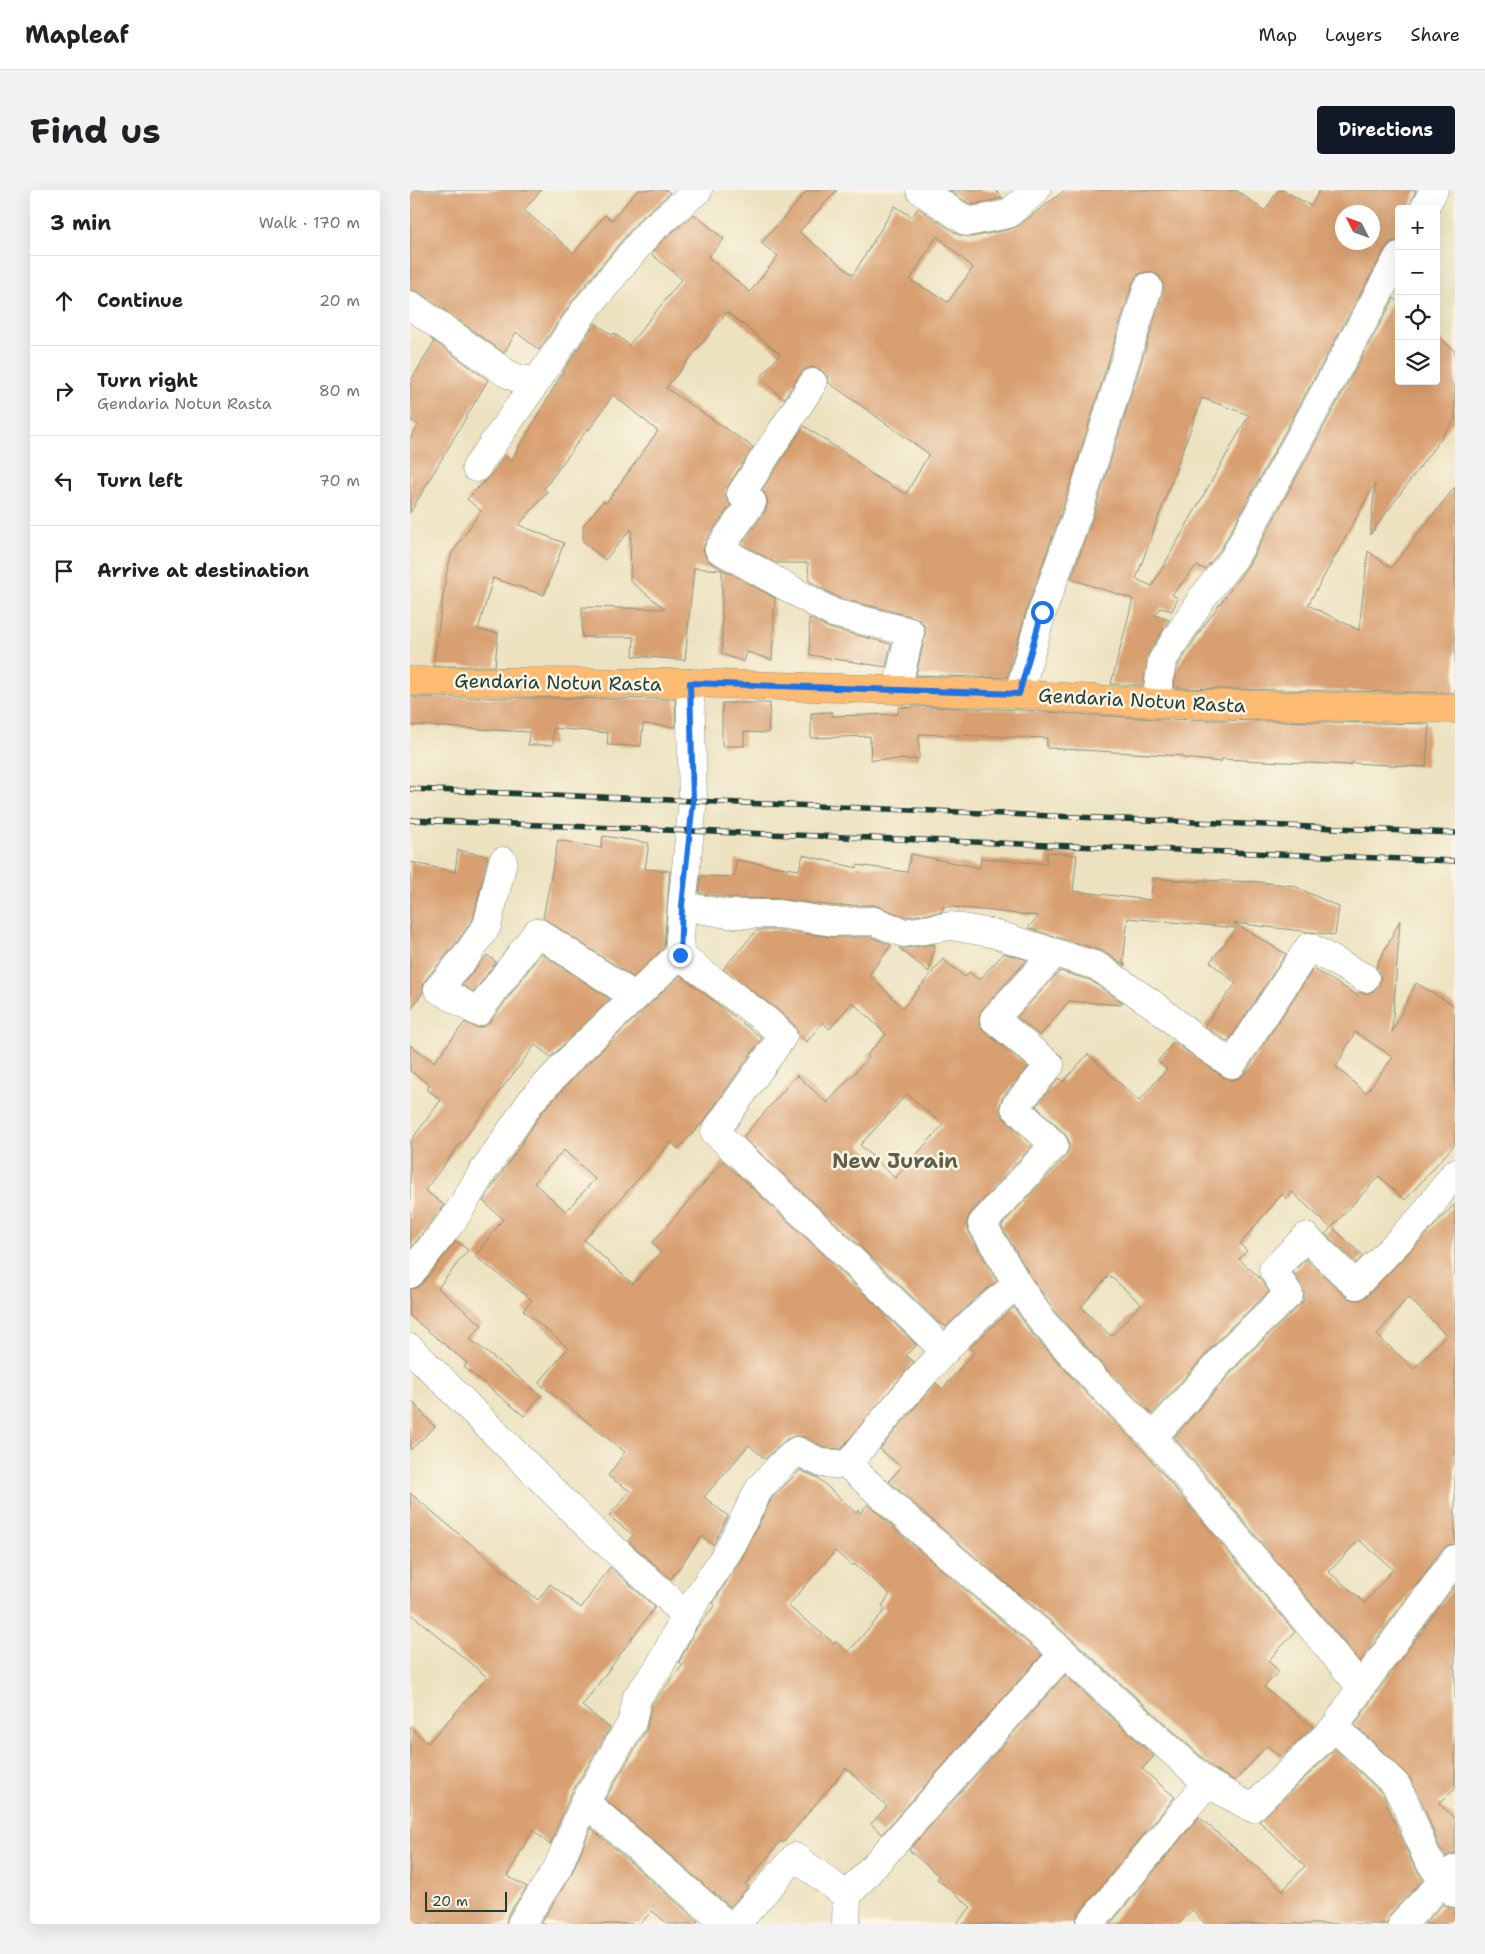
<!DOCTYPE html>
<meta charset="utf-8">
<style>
:root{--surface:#fff;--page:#f2f2f2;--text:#202124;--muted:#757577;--line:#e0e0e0;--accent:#111827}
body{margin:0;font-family:"Shantell Sans",sans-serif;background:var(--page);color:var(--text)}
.controls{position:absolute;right:15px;top:15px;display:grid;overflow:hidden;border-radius:5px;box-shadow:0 5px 20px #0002}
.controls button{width:45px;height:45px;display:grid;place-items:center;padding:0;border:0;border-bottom:1px solid var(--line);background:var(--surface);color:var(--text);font:25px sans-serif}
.compass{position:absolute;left:925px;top:15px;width:45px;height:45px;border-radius:50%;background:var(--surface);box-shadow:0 5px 20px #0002;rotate:312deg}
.scale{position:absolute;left:15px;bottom:12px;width:82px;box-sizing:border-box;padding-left:5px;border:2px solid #1f3d34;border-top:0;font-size:14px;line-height:18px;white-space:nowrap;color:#1f3d34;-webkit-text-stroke:4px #fcf5e5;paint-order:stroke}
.stop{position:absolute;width:15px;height:15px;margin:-11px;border:4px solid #1a73e8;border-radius:50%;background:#fff}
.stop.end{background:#1a73e8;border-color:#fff;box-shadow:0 1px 5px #0008}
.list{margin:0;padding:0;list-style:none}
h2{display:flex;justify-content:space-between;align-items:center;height:65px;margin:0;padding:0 20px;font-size:21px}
h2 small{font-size:16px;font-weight:400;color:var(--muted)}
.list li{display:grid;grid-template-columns:32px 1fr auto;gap:15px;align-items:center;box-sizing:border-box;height:90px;padding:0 20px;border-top:1px solid var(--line)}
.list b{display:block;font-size:19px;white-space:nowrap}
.list p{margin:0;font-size:16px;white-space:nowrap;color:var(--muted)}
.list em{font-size:16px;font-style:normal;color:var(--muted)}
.icon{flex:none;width:28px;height:28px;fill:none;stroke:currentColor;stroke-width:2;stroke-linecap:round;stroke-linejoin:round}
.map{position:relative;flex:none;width:1045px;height:1734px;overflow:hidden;border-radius:5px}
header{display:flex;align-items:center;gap:30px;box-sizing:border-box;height:70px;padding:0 25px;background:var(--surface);border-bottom:1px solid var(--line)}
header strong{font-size:24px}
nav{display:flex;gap:28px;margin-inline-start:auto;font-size:18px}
.intro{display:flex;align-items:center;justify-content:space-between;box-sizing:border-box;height:120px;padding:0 30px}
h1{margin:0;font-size:35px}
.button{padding:12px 22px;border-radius:5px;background:var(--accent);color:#fff;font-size:18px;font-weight:700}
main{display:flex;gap:30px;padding:0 30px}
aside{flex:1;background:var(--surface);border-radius:5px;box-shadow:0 5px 20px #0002}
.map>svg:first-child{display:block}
</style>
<header>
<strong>Mapleaf</strong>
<nav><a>Map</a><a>Layers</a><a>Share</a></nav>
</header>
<div class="intro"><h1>Find us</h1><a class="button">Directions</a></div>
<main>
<aside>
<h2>3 min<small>Walk · 170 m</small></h2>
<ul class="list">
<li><svg class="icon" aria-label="ahead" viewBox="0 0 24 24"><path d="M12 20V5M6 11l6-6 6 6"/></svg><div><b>Continue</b></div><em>20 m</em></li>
<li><svg class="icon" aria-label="right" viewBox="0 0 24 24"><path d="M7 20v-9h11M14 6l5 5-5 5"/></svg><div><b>Turn right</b><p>Gendaria Notun Rasta</p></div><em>80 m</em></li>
<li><svg class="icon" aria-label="left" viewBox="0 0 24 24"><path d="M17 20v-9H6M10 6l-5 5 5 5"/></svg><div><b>Turn left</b></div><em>70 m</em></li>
<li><svg class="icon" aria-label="arrive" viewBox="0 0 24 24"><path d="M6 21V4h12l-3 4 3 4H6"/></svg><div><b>Arrive at destination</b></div></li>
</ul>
</aside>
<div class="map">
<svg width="1045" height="1734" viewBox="0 0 1045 1734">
<rect width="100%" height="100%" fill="#fcf5e5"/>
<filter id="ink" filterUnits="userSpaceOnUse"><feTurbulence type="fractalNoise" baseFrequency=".02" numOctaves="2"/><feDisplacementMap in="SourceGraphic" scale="10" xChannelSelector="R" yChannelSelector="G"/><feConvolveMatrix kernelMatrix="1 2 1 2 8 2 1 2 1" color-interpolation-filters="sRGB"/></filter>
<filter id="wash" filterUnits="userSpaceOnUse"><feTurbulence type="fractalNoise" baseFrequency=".0096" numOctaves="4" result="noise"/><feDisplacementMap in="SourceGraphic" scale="20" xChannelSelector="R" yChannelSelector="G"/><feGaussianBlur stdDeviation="1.12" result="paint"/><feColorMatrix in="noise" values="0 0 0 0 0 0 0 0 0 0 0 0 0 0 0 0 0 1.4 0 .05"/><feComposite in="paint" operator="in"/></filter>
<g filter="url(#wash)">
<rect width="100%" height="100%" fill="#ece2c0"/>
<g id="blocks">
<g fill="#d89f70" fill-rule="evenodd">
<path d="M0 0H131L114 20 164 63 195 25 202 30 228 0H256L260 3 229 30 163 110 129 160 106 142 94 163 9 102 0 100Z"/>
<path d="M398 0H427L389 42 443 85 485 16 502 27 508 18 549 45 561 47 601 39 608 36 655 0H826L855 21 868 0H873L901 16 910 0H1006L999 19H989V50L981 52 975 59 811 359 795 379 786 376 762 405 768 408 762 421 751 418 745 425 759 430 739 463 733 496 701 494 723 409 661 389 683 327 753 102V94L750 87 743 82H735L728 85 723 92 653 317 617 418 597 488 506 485 515 445V437L510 430 504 427 429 408 399 391 398 373H366L332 354 355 321 358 313 356 306 352 300 394 236 442 268 464 286 496 304 519 264 419 193 417 186 411 180 403 177 396 179 390 184 374 209 350 188 370 164 317 122 256 198 343 257 318 296 315 303 317 310 321 315 296 350 293 359 296 367 301 373 365 408 362 470 337 462 334 472 312 464V380L284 378 275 470 223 466 224 447H172V417L255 419 220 391 221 339 195 370 173 351V336L193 311 196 313 248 241 203 205 179 240 178 238 134 299 137 302 109 335 154 353 134 405 83 388 68 440 88 443 85 476H23L36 385 42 363 71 321 57 309 79 287 95 266 101 271 154 180 185 133 202 145 204 143 219 155 272 89 241 64 252 51 284 24 314 49 298 67 340 102 368 66 351 53ZM932 22H962V52H932ZM527 46 563 78 538 112 500 90ZM792 208 839 225 742 396 726 389Z"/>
<path d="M538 0H585L593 8 561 15Z"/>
<path d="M984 108 989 113V191H1026V145L1045 161V229L960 345 965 294 898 415 949 440 958 361 981 378 1045 297V503L764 498 767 477 792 438 838 376Z"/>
<path d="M20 148 78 190 0 323V249L8 235 0 230V192L24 152Z"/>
<path d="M399 428 419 438 481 454 476 477 400 465Z"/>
<path d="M0 507 265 509 266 537 233 534 231 556 197 555 198 543 143 538V555H118L119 542 0 535Z"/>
<path d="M312 513H360L358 543 334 542V556H312Z"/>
<path d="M502 516 608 520 746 529 1019 534 1016 577 941 573V575L811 569V572L773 568V566L637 558V548L509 544V569L461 570 460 546 401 548V523L422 522V526L488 524 489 517 502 518Z"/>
<path d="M193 646 239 653 235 679 260 681 254 758 223 787 133 728 148 650 191 658Z"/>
<path d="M48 660 78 666 63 729 45 755 16 789 13 797V802L0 821V672L45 682Z"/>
<path d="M637 662 667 665 663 701 741 710 743 688 789 692V690L850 692 884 696 929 717 925 745 824 733 876 764 818 852 794 836 826 793 800 772 827 738 718 728 713 773H715V776L692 761 618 738 629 726 533 716 532 722 496 727 464 715 424 716 371 709 319 708 289 703 291 686 324 687 326 670 389 680 393 665 447 678V675L497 682 501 664 570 678 571 668 636 674Z"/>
<path d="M990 730 982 842 1006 793 1045 816V954L995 1010 969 986 922 1037 953 1066 946 1073 915 1044 921 1038 882 1002 877 1009 872 1004 830 1054 837 1061 829 1069 849 1087 859 1102 814 1144 742 1224 698 1181 645 1122 621 1087 591 1036 656 966 659 959V951L655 944 626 916 649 888 653 892 678 864 729 911 757 879 748 871 764 852 813 887 822 890 829 888 835 883 903 779 947 805 949 802 956 804 963 801 969 795 971 788 966 777ZM945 842 983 867 956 903 926 877ZM699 1085 731 1114 701 1146 671 1117Z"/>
<path d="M347 740H368L421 747H461L481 755 459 785 493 818 533 769 555 787 559 782 569 790 594 763 617 770 573 818 569 826 570 835 574 841 618 877 593 907 590 914V921L594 928 622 956 560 1024 556 1033 559 1042 587 1091 569 1105 536 1137 531 1133 530 1134 433 1040 333 947 387 885 417 913 459 867 457 865 476 844 442 812 420 839 412 832 397 852 388 844 384 835 368 820 313 779ZM497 904 533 935 485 988 450 955Z"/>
<path d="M525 754 519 782 489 758H496Z"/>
<path d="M131 763 200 809 141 867 125 855 15 1000 34 1015 0 1059V952L31 910 17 899 20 895 0 881V855L24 872 55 832 67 838 75 836 81 831Z"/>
<path d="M77 765 86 772 64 802 52 795Z"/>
<path d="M650 781 680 790 712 812V815L659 811 630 846 607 827Z"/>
<path d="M270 785 352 848 294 931 268 959 261 952 174 1050 223 1094 251 1062 242 1053 313 971 411 1062 507 1155 496 1165 504 1172 431 1259 416 1258 394 1247 385 1246 377 1249 355 1269 339 1255 294 1307 318 1326 304 1353 303 1355 292 1346 261 1389 218 1351 223 1345 199 1326 220 1301 198 1286 215 1262 129 1193 158 1158 113 1120 122 1110 65 1066 93 1029 73 1011 133 921 177 874ZM154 960 185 989 156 1021 124 993Z"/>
<path d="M1045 1014V1354L1038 1355 1032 1360 950 1472 764 1247 837 1165 890 1115 894 1109V1102L883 1082 896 1069 935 1106 943 1110H951L957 1106ZM998 1107 1036 1145 1004 1179 967 1145ZM949 1350 983 1379 955 1413 919 1382Z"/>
<path d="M46 1051 58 1060 28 1098 72 1135 60 1149 131 1205 114 1226 54 1177 57 1173 0 1126V1099L6 1098 12 1094Z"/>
<path d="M604 1117 621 1142 675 1202 731 1258 885 1442 858 1471 869 1481 854 1497 903 1537 871 1567 857 1556 825 1591 806 1580 664 1451 523 1331 479 1291 491 1277 470 1259 526 1193 532 1199 565 1162 559 1158Z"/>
<path d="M0 1209 25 1237 0 1260Z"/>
<path d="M390 1280 408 1288 446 1323 448 1320 450 1323 458 1314 503 1355 632 1465 472 1644 461 1634 477 1616 436 1578 373 1653 371 1651 335 1694 338 1697 320 1717 195 1609 236 1540 242 1514 273 1475 269 1472 287 1437 305 1415 303 1413 332 1368 361 1309ZM425 1361 442 1376 444 1374 480 1404 472 1416 476 1419 438 1462 425 1451 424 1453 378 1416Z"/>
<path d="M0 1303 128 1410 140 1394 171 1418 200 1377 245 1417 172 1516 200 1538 161 1604 140 1655 123 1640 97 1686 117 1697 98 1725 96 1734H0V1537L18 1553 77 1487 0 1423Z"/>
<path d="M1045 1395V1599L1029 1613 1045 1629V1664L1036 1667 1030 1659 1011 1609 1000 1588 945 1535 964 1506Z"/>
<path d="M655 1485 744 1566 732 1579 765 1607 668 1724 665 1734H546L561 1717 527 1689 529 1686 499 1660Z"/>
<path d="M925 1559 973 1604 1002 1672 1013 1690 981 1723 977 1734H795L782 1720 769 1734H700L789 1627 873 1700 895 1676 849 1631Z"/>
<path d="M181 1638 288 1731 285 1734H258L242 1721 230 1734H130L160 1687Z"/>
<path d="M1033 1714 1040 1718H1045V1734H1014Z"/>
</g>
</g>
</g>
<g filter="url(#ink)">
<use href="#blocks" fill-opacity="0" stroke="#86907a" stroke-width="1"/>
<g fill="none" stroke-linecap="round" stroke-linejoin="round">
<g stroke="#86907a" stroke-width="29">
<g id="minor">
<path d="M510 0 558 32 598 24 626 0"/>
<path d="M1014 19 1024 0"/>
<path d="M0 115 96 183 109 189 127 191 175 120 241 40 288 0"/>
<path d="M403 193 331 304 342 312 309 359 423 423 500 442 487 500"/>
<path d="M66 278 127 191"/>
<path d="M280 493 283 611 272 716 269 765 357 831 373 846 305 942 422 1051 535 1161"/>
<path d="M609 504 632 422 668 322 738 97"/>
<path d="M746 513 752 471 792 408 824 368 989 66"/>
<path d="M93 671 77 736 57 765 28 799 68 822 127 742 225 807"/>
<path d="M272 716 318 724H369L423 732 464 731 494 743 541 736 581 743 687 776 744 815 792 854 822 874 899 757 955 788"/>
<path d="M645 763 584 829 640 875 605 917 644 955 572 1034 608 1095 633 1132 687 1192 743 1247 826 1154 879 1104 863 1080 896 1047 946 1095 1012 1027 1045 983"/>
<path d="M0 1084 44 1029 70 986 121 911 166 863 269 765"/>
<path d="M608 1095C568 1122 536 1159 504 1195 481 1221 459 1247 438 1275L513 1343 654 1463 797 1593 680 1734"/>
<path d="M0 1158 175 1333 257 1407 275 1427"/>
<path d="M743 1247 951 1497"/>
<path d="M925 1537 986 1595 996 1615 1016 1666 1033 1691 1045 1703"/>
<path d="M797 1593 842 1618 925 1537 951 1497 1045 1369"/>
<path d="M175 1612 316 1734"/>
<path d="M437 1706 654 1463"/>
<path d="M111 1734 147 1679 175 1612 222 1532 227 1507 248 1479 275 1427 318 1361 349 1299 370 1276 387 1261 412 1273 438 1275"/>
<path d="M326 1734 385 1667 437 1706 436 1734"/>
<path d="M992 1734 1045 1679"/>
</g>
</g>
<g stroke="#86907a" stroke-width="29">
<path id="major" d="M0 491 280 493 609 504 746 513 1045 519"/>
</g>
<use href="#minor" stroke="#fff" stroke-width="28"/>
<use href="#major" stroke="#ffbb71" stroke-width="28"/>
<g stroke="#1f3d34" stroke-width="5.5">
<g id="rail">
<path d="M0 599 1045 643"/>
<path d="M0 630 1045 671"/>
</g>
</g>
<use href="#rail" stroke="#fcf5e5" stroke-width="4" stroke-dasharray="11" stroke-linecap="butt"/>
</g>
</g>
<g fill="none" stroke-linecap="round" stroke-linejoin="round" filter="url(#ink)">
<path stroke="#1a73e8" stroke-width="6" d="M270 765 272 716 283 611 280 493 609 504 632 422"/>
</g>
<g text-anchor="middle" stroke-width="5" stroke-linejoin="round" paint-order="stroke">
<g font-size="19" fill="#1f3d34" stroke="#fcf5e5">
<text transform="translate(148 492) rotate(1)" y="7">Gendaria Notun Rasta</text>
<text transform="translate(732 510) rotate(3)" y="7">Gendaria Notun Rasta</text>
</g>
<g font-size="21" font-weight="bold" fill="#605f49" stroke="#fcf5e5">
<text x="485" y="978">New Jurain</text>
</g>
</g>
</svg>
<div class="controls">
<button>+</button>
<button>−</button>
<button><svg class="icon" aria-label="locate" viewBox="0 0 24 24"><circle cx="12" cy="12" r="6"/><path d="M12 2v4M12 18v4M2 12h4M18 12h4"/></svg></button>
<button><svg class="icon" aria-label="layers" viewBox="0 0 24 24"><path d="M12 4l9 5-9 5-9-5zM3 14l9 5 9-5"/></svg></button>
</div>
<svg class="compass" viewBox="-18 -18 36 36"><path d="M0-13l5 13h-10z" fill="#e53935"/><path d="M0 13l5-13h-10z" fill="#757577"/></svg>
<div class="scale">20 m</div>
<div class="stop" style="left:632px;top:422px"></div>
<div class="stop end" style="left:270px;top:765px"></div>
</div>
</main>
